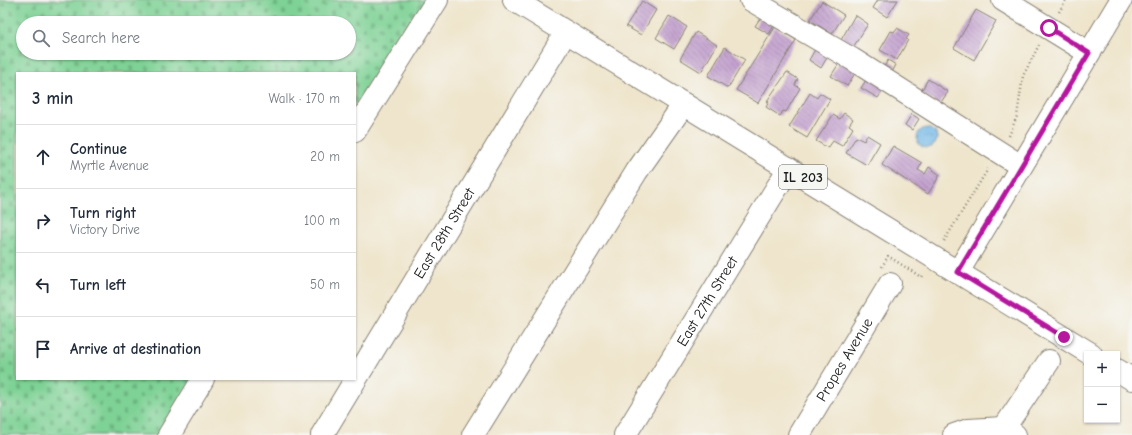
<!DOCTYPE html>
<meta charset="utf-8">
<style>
:root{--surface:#fff;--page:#f6f6f7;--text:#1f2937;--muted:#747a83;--line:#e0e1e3}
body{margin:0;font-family:"Comic Neue",sans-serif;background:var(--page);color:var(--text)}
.controls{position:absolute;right:12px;bottom:12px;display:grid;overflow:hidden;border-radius:0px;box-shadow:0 1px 3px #0004}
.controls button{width:36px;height:36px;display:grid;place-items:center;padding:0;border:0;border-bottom:1px solid var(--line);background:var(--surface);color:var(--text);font:20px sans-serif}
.stop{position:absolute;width:12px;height:12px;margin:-9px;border:3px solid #b5179e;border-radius:50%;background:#fff}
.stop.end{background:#b5179e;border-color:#fff;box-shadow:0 1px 4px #0008}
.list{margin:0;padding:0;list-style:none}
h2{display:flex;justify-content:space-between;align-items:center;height:52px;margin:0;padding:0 16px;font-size:17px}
h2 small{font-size:13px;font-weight:400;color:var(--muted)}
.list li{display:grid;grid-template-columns:26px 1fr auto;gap:12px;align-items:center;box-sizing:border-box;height:64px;padding:0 16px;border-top:1px solid var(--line)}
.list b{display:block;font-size:15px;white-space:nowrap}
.list p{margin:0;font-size:13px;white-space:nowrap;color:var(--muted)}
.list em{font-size:13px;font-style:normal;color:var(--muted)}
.icon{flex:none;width:22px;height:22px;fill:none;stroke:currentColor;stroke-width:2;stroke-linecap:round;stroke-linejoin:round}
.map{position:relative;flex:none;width:1132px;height:435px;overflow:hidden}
.search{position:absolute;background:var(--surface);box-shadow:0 1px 3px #0004;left:16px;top:16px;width:340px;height:44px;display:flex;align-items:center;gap:10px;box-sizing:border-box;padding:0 14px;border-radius:22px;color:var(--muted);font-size:15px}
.panel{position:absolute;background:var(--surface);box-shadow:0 1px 3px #0004;left:16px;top:72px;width:340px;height:308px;border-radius:0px}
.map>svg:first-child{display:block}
</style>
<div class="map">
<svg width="1132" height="435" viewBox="0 0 1132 435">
<defs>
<pattern id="cemetery-stones" width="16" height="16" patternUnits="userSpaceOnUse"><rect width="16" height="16" fill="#7ed295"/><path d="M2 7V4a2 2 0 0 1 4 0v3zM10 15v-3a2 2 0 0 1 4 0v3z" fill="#6cb480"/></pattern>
<pattern id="water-ripples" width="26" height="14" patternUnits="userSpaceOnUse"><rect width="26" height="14" fill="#71b8e8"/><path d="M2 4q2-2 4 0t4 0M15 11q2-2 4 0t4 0" fill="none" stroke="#5c95bb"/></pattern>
<pattern id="building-back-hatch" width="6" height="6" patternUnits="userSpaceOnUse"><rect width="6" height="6" fill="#c4a2cf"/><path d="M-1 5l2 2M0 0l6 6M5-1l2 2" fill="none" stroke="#9e83a7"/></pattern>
</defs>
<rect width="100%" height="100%" fill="#f6f6f2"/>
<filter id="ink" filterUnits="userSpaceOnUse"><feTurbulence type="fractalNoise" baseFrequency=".025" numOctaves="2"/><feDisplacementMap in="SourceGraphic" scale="8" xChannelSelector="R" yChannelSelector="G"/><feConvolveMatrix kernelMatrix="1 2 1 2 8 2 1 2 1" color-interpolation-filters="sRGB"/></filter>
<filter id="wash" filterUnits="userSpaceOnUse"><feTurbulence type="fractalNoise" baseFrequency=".012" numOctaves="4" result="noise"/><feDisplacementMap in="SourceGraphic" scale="16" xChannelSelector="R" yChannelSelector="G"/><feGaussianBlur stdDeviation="0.9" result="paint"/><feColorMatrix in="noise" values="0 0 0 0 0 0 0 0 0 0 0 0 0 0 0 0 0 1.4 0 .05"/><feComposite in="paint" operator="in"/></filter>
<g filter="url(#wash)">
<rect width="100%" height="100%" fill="#efe5cc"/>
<path fill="url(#cemetery-stones)" stroke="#4d7758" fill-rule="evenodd" d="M0 0H432L355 124V73H17V379H198L164 435H0ZM23 23H349V53H23Z"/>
<circle fill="url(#water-ripples)" stroke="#466a82" cx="927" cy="138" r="10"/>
<g id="blocks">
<g fill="url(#building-back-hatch)">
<path d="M878 0H898L887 17 873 8Z"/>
<path d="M642 1 656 10 641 35 626 26Z"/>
<path d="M822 1 844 15 832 34 810 20Z"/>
<path d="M976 10 996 21 974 60 954 48Z"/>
<path d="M765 11 778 19 769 34 755 26Z"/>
<path d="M855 15 868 24 852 49 840 42Z"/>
<path d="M669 16 687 27 674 49 656 38Z"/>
<path d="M775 27 796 40 758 103 736 90Z"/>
<path d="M897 28 909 35 906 39 908 40 897 60 880 50 891 31 894 32Z"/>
<path d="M696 32 717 45 701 72 680 59Z"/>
<path d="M817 46 829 54 821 68 809 60Z"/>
<path d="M725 47 745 60 728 88 708 76Z"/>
<path d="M843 57 859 67 847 86 831 76Z"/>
<path d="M888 60 896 65 892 72 884 67Z"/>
<path d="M787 72 798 79 795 85 800 88 786 112 783 111 780 116 766 107 769 102 767 101Z"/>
<path d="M870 74 887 84 878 98 861 88Z"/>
<path d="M928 79 948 92 939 105 920 93Z"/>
<path d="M810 93 817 98 820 93 830 99 807 138 789 127Z"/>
<path d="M844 113 853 119 849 125 853 128 842 146 833 141 828 148 816 141 833 115 840 119Z"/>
<path d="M912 114 919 119 912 130 905 125Z"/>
<path d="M867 135 880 143 867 165 846 153 856 137 864 141Z"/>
<path d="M893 146 922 163 918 170 925 174 929 167 940 175 928 194 882 165Z"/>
</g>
</g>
</g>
<g filter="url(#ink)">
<use href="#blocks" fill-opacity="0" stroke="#868074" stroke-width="1"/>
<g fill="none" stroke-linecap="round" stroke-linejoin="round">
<g stroke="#868074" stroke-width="24">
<g id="minor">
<path d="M751 0 852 59 1021 166"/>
<path d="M1003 0 1089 53"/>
<path d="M355 131 437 0"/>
<path d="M958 272 1121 0"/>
<path d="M1004 428 1049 361"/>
<path d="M169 435 203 379"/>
<path id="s1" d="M322 435 566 32"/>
<path d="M473 435 637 171 684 104"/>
<path id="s2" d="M625 435 789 168"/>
<path id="s3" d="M799 435 890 284"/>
<path d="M954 435 968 430 1004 428 1015 435"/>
</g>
</g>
<g stroke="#868074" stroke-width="24">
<g id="major">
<path d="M514 0 1091 354"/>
<path d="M1117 370 1132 379"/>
</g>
</g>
<g stroke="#868074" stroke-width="2.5" stroke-dasharray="1 3" stroke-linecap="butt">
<path d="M1059 12 1066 0"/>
<path d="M1009 136 1017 116 1023 76 1039 45"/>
<path d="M944 241 988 169"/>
<path d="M882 267 888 256 921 277 923 274"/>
</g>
<use href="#minor" stroke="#fff" stroke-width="22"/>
<use href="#major" stroke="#fff" stroke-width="22"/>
</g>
</g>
<g fill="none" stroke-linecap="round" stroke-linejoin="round" filter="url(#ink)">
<path stroke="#b5179e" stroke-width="5" d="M1049 28 1089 53 958 272 1064 337"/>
</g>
<g text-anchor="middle" stroke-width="3" stroke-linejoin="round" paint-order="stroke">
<rect fill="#f6f6f2" stroke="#5d5d5c" stroke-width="1" x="779" y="165" width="48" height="24" rx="3"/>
<g font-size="14" font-weight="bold" fill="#1c1c1c">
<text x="803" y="182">IL 203</text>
</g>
<g font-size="15" fill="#1c1c1c" stroke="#f6f6f2">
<text dy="5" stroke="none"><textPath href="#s1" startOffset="236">East 28th Street</textPath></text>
<text dy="5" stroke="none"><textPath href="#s2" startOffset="157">East 27th Street</textPath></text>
<text dy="5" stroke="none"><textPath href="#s3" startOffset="88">Propes Avenue</textPath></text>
</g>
</g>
</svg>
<div class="controls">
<button>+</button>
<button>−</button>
</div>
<div class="stop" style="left:1049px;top:28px"></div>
<div class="stop end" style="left:1064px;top:337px"></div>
<div class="search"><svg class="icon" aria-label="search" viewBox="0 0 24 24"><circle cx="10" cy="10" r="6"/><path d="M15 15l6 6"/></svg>Search here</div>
<section class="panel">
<h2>3 min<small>Walk · 170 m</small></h2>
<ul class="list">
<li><svg class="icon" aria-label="ahead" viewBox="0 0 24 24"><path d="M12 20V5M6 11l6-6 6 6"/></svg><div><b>Continue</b><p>Myrtle Avenue</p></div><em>20 m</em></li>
<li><svg class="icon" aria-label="right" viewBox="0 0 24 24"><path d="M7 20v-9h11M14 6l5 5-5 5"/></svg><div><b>Turn right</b><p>Victory Drive</p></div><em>100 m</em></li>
<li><svg class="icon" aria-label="left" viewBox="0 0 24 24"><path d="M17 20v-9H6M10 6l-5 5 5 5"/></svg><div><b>Turn left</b></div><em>50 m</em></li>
<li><svg class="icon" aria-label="arrive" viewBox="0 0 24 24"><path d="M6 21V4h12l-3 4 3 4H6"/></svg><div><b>Arrive at destination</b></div></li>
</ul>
</section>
</div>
